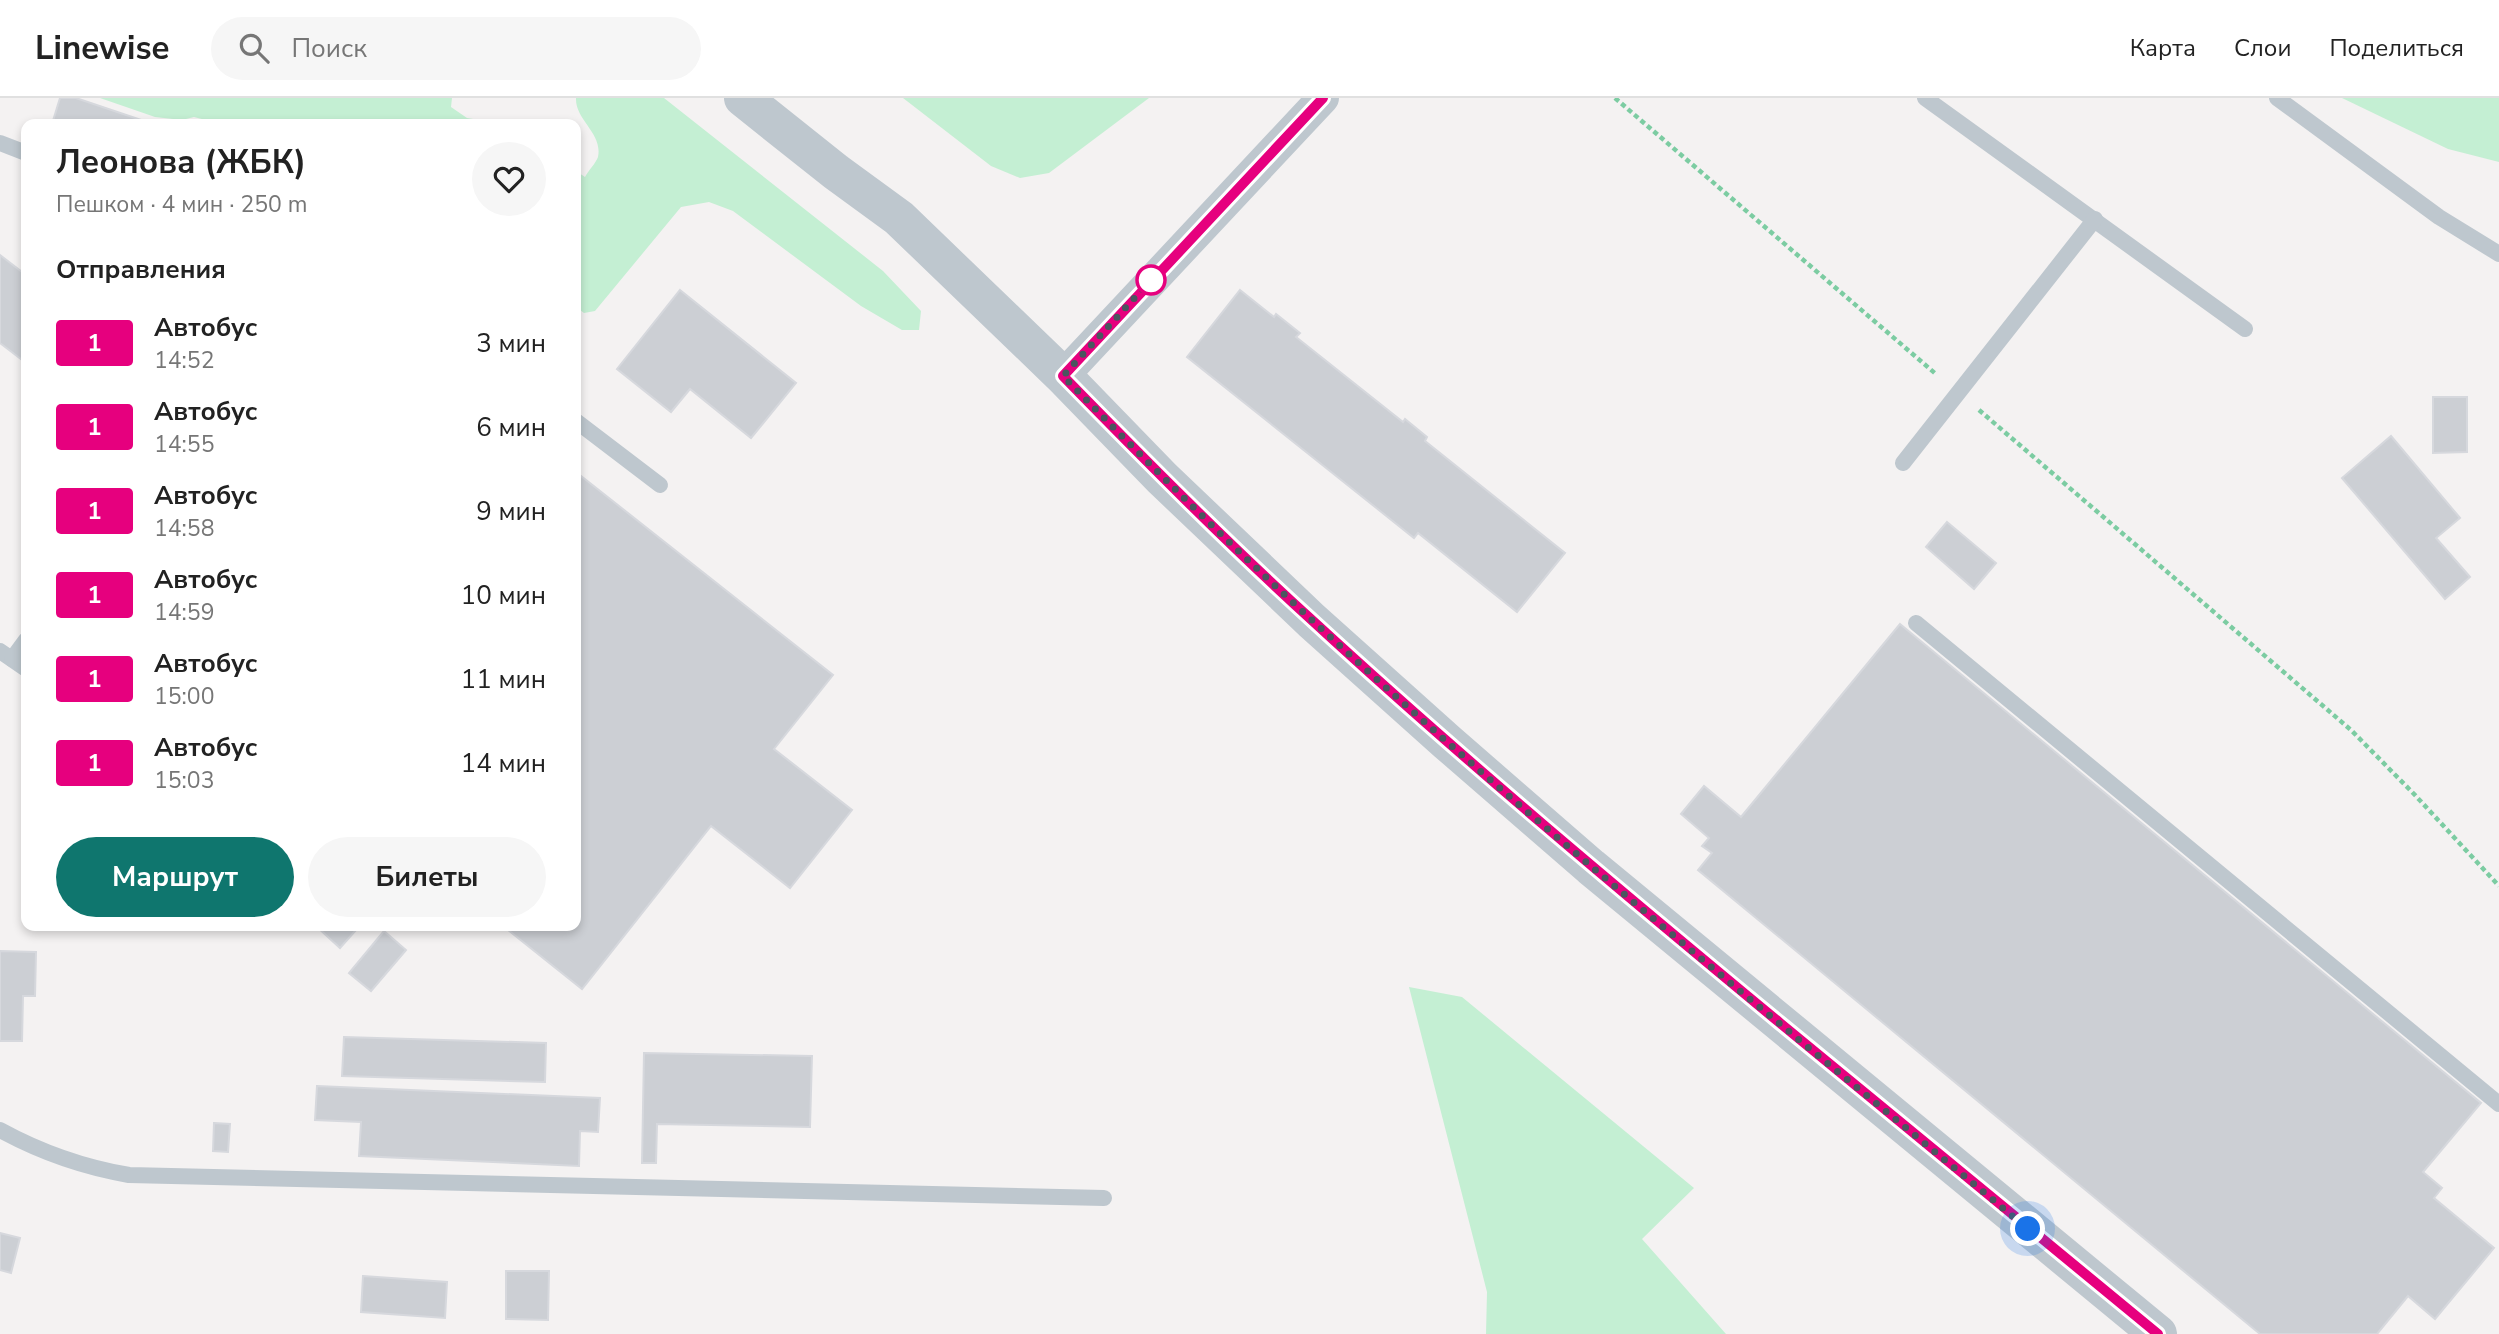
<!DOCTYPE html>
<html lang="ru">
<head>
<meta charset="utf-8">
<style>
	:root { --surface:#fff; --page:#f6f6f6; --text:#222; --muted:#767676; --line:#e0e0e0; --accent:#0f766e }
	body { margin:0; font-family:"Nunito Sans",sans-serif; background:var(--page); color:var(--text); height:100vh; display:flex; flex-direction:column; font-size:26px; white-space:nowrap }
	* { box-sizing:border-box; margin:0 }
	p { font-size:23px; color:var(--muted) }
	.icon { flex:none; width:38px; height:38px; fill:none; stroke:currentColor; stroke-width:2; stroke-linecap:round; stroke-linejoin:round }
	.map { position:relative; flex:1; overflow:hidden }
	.drawer { position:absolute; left:21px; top:21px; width:560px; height:812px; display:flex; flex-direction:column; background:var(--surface); border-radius:14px; box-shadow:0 4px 10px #0003 }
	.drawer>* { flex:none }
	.badge { padding:0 14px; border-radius:5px; font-size:24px; line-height:46px }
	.you { position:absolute; width:35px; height:35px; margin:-18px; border:5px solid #fff; border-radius:50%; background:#1a73e8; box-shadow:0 0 0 10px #1a73e833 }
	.map>.badge { position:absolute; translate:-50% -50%; box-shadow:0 0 0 4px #fff }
	h2 { padding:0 35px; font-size:26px; line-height:63px }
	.round { display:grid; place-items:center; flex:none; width:74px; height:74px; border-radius:37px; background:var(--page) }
	.overview { display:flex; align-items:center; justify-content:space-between; height:119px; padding:0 35px }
	h1 { font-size:33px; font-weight:700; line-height:52px }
	.cta { display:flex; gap:14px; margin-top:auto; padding:14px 35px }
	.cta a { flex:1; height:80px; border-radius:42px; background:var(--accent); color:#fff; font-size:28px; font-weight:700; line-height:80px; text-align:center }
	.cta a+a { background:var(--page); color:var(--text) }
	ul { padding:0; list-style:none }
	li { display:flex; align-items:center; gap:21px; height:84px; padding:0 35px }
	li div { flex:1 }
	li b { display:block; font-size:26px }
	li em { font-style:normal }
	li .badge { min-width:77px; font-weight:700; text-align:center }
	header { display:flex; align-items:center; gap:42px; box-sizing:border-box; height:98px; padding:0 35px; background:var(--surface); border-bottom:2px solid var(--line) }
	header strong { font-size:33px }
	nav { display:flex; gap:38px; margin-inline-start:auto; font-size:24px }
	.search { width:490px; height:63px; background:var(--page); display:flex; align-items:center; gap:18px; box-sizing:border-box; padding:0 24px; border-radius:38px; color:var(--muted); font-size:26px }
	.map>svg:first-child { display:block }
	.green { fill:#c4efd3 }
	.building { fill:#cccfd4; stroke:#d6d8dd; stroke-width:2 }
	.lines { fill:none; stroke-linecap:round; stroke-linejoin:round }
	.path { stroke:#7ccca2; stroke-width:4.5; stroke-dasharray:5 3.5; stroke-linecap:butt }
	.service { stroke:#bec7ce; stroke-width:16 }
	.minor { stroke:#bec7ce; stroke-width:32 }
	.tertiary { stroke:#bec7ce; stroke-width:38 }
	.line-casing { stroke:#fff; stroke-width:16 }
	.line { stroke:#e6007e; stroke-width:10 }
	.walk { stroke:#4a565f; stroke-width:7; stroke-dasharray:0 12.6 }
	.stop-dot { fill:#fff; stroke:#e6007e; stroke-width:3.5 }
</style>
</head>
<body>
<header>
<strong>Linewise</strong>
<div class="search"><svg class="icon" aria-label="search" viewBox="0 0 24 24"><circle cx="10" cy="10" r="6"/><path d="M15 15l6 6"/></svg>Поиск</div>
<nav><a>Карта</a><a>Слои</a><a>Поделиться</a></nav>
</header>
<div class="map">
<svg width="2499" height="1236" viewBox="0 0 2499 1236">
	<rect width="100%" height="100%" fill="#f4f2f2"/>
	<g class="green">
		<path d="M100,0h352l-1,9 16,11 37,6h-283l-27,-7 -12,3 -27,-3z"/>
		<path d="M576,0h88l219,173 38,40 -2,19h-17l-41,-24 -128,-95 -24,-9 -28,5 -86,104 -11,2 -8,-6v-136l9,6c3,-6 11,-14 13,-20 5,-24 -23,-37 -22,-59z"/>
		<path d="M903,0h246l-100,75 -29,5 -29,-12z"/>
		<path d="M2342,0h157v64l-51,-13z"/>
		<path d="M1409,889l53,10 232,191 -52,51 84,95h-240l1,-42z"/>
	</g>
	<g class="building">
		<path d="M60,0h16l77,26h-101z"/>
		<path d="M0,157l26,20v88l-26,-20z"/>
		<path d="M680,192l116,93 -45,55 -61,-49 -19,23 -54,-43z"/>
		<path d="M1240,192l34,27 2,-3 24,19 -4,4 107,85 2,-3 22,18 -2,4 140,112 -48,59 -99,-79 -4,5 -227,-181z"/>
		<path d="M2433,299h34v55l-34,1z"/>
		<path d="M2391,338l69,82 -24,20 34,39 -25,22 -103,-121z"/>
		<path d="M576,374l257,203 -59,74 78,61 -62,78 -79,-62 -129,163 -79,-63h73z"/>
		<path d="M1947,424l49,41 -22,26 -48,-42z"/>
		<path d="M1900,526l581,479 -58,69 19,16 -8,10 60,50 -59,71 -27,-23 -31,38h-117l-562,-464 14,-17 -10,-7 7,-8 -28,-24 23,-28 37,31z"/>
		<path d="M316,828h36l4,4 -16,18z"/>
		<path d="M384,833l22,19 -35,41 -22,-18z"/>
		<path d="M0,853l36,1 -1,44h-12l-1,45h-22z"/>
		<path d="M344,939l202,6 -1,39 -203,-6z"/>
		<path d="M644,955l168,3 -2,71 -153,-3 -1,39h-14z"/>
		<path d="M317,988l283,12 -2,34 -18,-1 -1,35 -220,-10 2,-34 -46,-2z"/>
		<path d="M214,1025l16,1 -2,28 -15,-1z"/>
		<path d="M0,1135l20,5 -9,35 -11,-3z"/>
		<path d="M506,1173h43l-1,49 -42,-1z"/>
		<path d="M363,1178l84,6 -2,36 -84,-6z"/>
	</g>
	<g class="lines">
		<g class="path">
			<path d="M1615,0l322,277"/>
			<path d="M1979,312l372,320 63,64 85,92"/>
		</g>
		<g class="service">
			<path d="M1925,0l320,231"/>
			<path d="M2277,0l162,119 60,37"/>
			<path d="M0,45l26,10"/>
			<path d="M576,323l84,64"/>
			<path d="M1903,365l192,-244"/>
			<path d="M1916,525l583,481"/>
			<path d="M0,553l26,18"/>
			<path d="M12,561l14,-19"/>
			<path d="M0,1032c42,23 82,37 129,45l975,23"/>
		</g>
		<path class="minor" d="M1063,278l260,-278"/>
		<path class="tertiary" d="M743,0l93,74 63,46 164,158 99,102 150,143 135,121 144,125 567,467"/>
	</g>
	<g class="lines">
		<defs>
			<path id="line" d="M1323,0l-260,278c82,84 164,167 251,246 151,139 308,270 466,401 125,104 251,208 378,311"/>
		</defs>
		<use href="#line" class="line-casing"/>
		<use href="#line" class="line"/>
		<path class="walk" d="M1151,182l-88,96c82,84 164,166 250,245 230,213 475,408 715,608"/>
	</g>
	<circle class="stop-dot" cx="1151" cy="182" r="14"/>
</svg>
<div class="you" style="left:2028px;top:1131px"></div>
<section class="drawer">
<div class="overview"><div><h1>Леонова (ЖБК)</h1><p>Пешком · 4 мин · 250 m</p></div><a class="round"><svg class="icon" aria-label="heart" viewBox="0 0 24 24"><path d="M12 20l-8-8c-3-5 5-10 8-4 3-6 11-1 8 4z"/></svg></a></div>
<h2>Отправления</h2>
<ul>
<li><span class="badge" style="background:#e6007e;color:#fff">1</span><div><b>Автобус</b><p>14:52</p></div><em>3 мин</em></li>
<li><span class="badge" style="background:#e6007e;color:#fff">1</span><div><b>Автобус</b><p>14:55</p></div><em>6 мин</em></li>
<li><span class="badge" style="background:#e6007e;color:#fff">1</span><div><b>Автобус</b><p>14:58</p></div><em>9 мин</em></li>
<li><span class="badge" style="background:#e6007e;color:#fff">1</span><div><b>Автобус</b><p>14:59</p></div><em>10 мин</em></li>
<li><span class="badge" style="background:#e6007e;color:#fff">1</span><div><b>Автобус</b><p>15:00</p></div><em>11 мин</em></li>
<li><span class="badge" style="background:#e6007e;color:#fff">1</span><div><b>Автобус</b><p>15:03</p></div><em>14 мин</em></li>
</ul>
<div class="cta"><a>Маршрут</a><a>Билеты</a></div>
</section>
</div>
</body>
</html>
